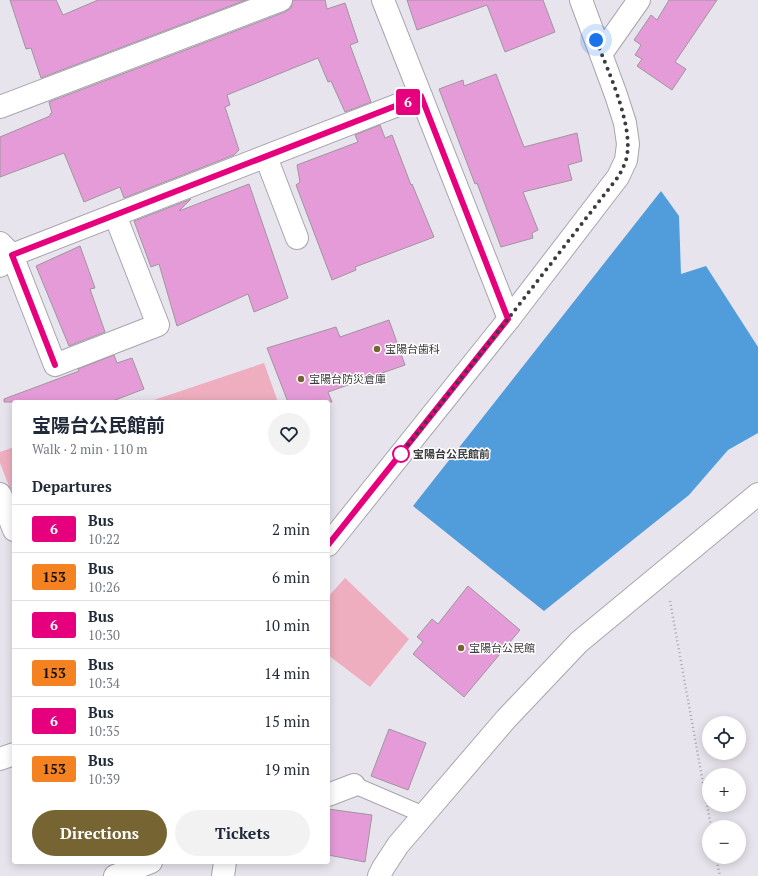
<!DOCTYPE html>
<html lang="en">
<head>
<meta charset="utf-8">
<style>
	:root { --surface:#fff; --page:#f2f2f3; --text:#1f2937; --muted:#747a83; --line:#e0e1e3; --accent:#766432 }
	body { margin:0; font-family:"PT Serif","Noto Sans JP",serif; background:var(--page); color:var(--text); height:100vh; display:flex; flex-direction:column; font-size:15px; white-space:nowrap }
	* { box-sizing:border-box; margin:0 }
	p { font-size:13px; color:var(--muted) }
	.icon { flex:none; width:22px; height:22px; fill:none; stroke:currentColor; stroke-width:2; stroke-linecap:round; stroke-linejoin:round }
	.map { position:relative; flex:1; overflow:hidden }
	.side { position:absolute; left:12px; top:400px; width:318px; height:464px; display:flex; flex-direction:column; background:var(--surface); border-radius:4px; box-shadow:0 2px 10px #0003 }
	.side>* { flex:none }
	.badge { padding:0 8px; border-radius:3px; font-size:14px; line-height:26px }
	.buttons { position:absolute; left:702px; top:716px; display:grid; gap:8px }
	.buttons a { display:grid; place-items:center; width:44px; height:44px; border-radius:50%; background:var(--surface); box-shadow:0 2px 10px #0003; font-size:20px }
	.you { position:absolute; width:20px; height:20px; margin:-10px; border:3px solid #fff; border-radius:50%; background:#1a73e8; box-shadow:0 0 0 6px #1a73e833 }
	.map>.badge { position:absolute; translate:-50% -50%; box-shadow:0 0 0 2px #fff }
	h2 { padding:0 20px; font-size:15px; line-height:36px }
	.round { display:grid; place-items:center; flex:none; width:42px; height:42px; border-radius:21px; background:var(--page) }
	.headline { display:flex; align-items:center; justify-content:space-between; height:68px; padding:0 20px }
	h1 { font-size:19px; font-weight:700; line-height:30px }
	.action { display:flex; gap:8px; margin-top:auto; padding:8px 20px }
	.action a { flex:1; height:46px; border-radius:24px; background:var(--accent); color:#fff; font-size:16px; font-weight:700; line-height:46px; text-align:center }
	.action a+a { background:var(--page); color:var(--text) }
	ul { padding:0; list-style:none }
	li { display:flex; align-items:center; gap:12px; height:48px; padding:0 20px; border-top:1px solid var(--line) }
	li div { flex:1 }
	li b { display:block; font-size:15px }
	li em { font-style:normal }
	li .badge { min-width:44px; font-weight:700; text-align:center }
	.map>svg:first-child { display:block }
	.green { fill:#eeaebf }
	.water { fill:#519cda }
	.building { fill:#e59bd8; stroke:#9e969c }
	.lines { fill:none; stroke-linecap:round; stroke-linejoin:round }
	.lane-casing { stroke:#a8a5ad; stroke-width:18 }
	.street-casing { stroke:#a8a5ad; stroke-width:24 }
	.secondary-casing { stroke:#a8a5ad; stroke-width:24 }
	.path { stroke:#a8a5ac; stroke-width:2.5; stroke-dasharray:1 3; stroke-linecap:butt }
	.lane { stroke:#fff; stroke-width:16 }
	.street { stroke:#fff; stroke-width:22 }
	.secondary { stroke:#fff; stroke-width:22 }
	.line-casing { stroke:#fff; stroke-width:9 }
	.line { stroke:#e6007e; stroke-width:6 }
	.walk { stroke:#3c3b3e; stroke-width:4; stroke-dasharray:0 7.2 }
	.poi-dot { fill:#766432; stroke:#fff; stroke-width:1.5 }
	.stop-dot { fill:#fff; stroke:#e6007e; stroke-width:2 }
	.labels { text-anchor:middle; stroke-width:3; stroke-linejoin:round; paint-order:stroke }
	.poi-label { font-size:11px; fill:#3c3b3e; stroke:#fff; text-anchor:start }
	.stop-label { font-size:11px; font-weight:bold; fill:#3c3b3e; stroke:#fff; text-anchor:start }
</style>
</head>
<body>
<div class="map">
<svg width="758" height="876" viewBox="0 0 758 876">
	<rect width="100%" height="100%" fill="#e8e4ed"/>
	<g class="green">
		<path d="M264,363l14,39h-130z"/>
		<path d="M14,447v52l-14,-36v-11z"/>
		<path d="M345,578l64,61 -39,48 -42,-32v-58z"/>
	</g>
	<path class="water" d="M661,191l18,25 2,58 25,-8 52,81v86l-30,17 -39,45 -145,116 -131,-105z"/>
	<g class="building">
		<path d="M10,0h46l7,15 35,-15h148l-205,78 -10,-30 -5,1z"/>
		<path d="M293,0h32l2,9 18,-6 13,39 -8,3 21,57 -26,10 -14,-31 -3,1 -10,-24 -91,37 3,10 -5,2 14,43 -5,5 -110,43 -4,-11 -36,15 -20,-49 -64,24v-40l50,-21v-2l2,-1 -3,-11 236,-90 6,-4z"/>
		<path d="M407,0h136l12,32 -50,20 -18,-47 -70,25z"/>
		<path d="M669,0h48l-42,62 11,7 -14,21 -35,-24 5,-7 -7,-4 6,-10 -7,-5 17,-25 6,5z"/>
		<path d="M496,74l28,73 53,-14 5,28 -14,4 4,15 -49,12 15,38 -6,3 1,5 -32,9 -24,-64 -2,1 -36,-95 24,-9 1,6z"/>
		<path d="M380,125l5,13 7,-3 19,50 1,-1 22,53 -79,30 1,3 -24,10 -36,-95 4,-3 -3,-17 61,-23 -3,-7z"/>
		<path d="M249,184l39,114 -34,14 -6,-18 -71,32 -18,-62 -8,3 -17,-46 57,-22 -12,12z"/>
		<path d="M80,246l15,42 -5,1 15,43 -36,14 -33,-80z"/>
		<path d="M389,320l16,45 -77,27 4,10h-44l-21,-54 69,-21 4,10z"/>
		<path d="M114,355l3,8 15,-5 12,31 -34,13h-106v-3l75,-28 -1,-2z"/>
		<path d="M468,586l52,44 -56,67 -51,-43 10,-12 -6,-5 15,-18 6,5z"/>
		<path d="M389,729l37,14 -18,47 -37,-14z"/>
		<path d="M328,809l44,6 -7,47 -37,-7z"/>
	</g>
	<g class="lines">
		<defs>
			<path id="lane" d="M354,785l70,30"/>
			<g id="street">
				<path d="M383,0l126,319"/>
				<path d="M601,54l38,-54"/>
				<path d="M0,107l281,-107"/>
				<path d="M266,157l31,81"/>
				<path d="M0,243l12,12 43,110 103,-40 -43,-110"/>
				<path d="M0,266l12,-11 409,-159"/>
				<path d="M0,494l14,36"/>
				<path d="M328,795l26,-10"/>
				<path d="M115,876l36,-14"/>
				<path d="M223,876l2,-14"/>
				<path d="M379,876l4,-8 15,-23 108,-126 73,-77 179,-148"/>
			</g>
			<g id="secondary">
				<path d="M328,545l181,-226 109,-142 8,-17 2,-16 -3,-21 -9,-28 -35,-95"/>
				<path d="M0,759l14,-5"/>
			</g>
		</defs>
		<use href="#lane" class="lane-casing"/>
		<use href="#street" class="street-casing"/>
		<use href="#secondary" class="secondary-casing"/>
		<g class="path">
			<path d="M670,601l41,226"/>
			<path d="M716,857l4,19"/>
		</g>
		<use href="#lane" class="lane"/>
		<use href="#street" class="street"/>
		<use href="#secondary" class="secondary"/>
	</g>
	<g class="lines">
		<defs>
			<path id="line" d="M55,365l-43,-110 409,-159 87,223 -180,226"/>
		</defs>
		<use href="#line" class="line-casing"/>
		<use href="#line" class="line"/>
		<path class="walk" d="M401,454l-1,1 108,-136 110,-142c3,-5 6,-11 8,-17 9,-32 -18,-89 -30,-120"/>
	</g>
	<g class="poi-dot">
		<circle cx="377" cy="349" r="4"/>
		<circle cx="301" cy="379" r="4"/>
		<circle cx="461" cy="648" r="4"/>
	</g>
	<circle class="stop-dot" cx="401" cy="454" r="8"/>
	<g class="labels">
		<g class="poi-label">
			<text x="385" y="353">宝陽台歯科</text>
			<text x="309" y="383">宝陽台防災倉庫</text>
			<text x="469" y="652">宝陽台公民館</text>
		</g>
		<g class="stop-label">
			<text x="413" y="458">宝陽台公民館前</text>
		</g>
	</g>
</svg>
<div class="buttons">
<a><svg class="icon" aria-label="locate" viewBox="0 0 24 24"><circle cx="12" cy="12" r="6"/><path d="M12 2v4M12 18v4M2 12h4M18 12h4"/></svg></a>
<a>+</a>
<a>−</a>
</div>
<div class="you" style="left:596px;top:40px"></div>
<b class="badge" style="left:408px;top:102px;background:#e6007e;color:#fff">6</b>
<section class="side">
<div class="headline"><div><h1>宝陽台公民館前</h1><p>Walk · 2 min · 110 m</p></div><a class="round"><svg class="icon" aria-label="heart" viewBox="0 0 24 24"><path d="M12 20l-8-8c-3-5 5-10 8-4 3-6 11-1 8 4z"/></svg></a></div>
<h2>Departures</h2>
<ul>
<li><span class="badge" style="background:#e6007e;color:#fff">6</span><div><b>Bus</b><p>10:22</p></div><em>2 min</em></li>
<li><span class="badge" style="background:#f58220;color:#111">153</span><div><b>Bus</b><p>10:26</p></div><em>6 min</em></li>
<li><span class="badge" style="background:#e6007e;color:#fff">6</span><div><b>Bus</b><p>10:30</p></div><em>10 min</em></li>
<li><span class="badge" style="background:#f58220;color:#111">153</span><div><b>Bus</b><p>10:34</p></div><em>14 min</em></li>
<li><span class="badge" style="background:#e6007e;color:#fff">6</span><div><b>Bus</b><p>10:35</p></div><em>15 min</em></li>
<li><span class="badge" style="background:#f58220;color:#111">153</span><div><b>Bus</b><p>10:39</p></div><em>19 min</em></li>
</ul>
<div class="action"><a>Directions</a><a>Tickets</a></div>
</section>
</div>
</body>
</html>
